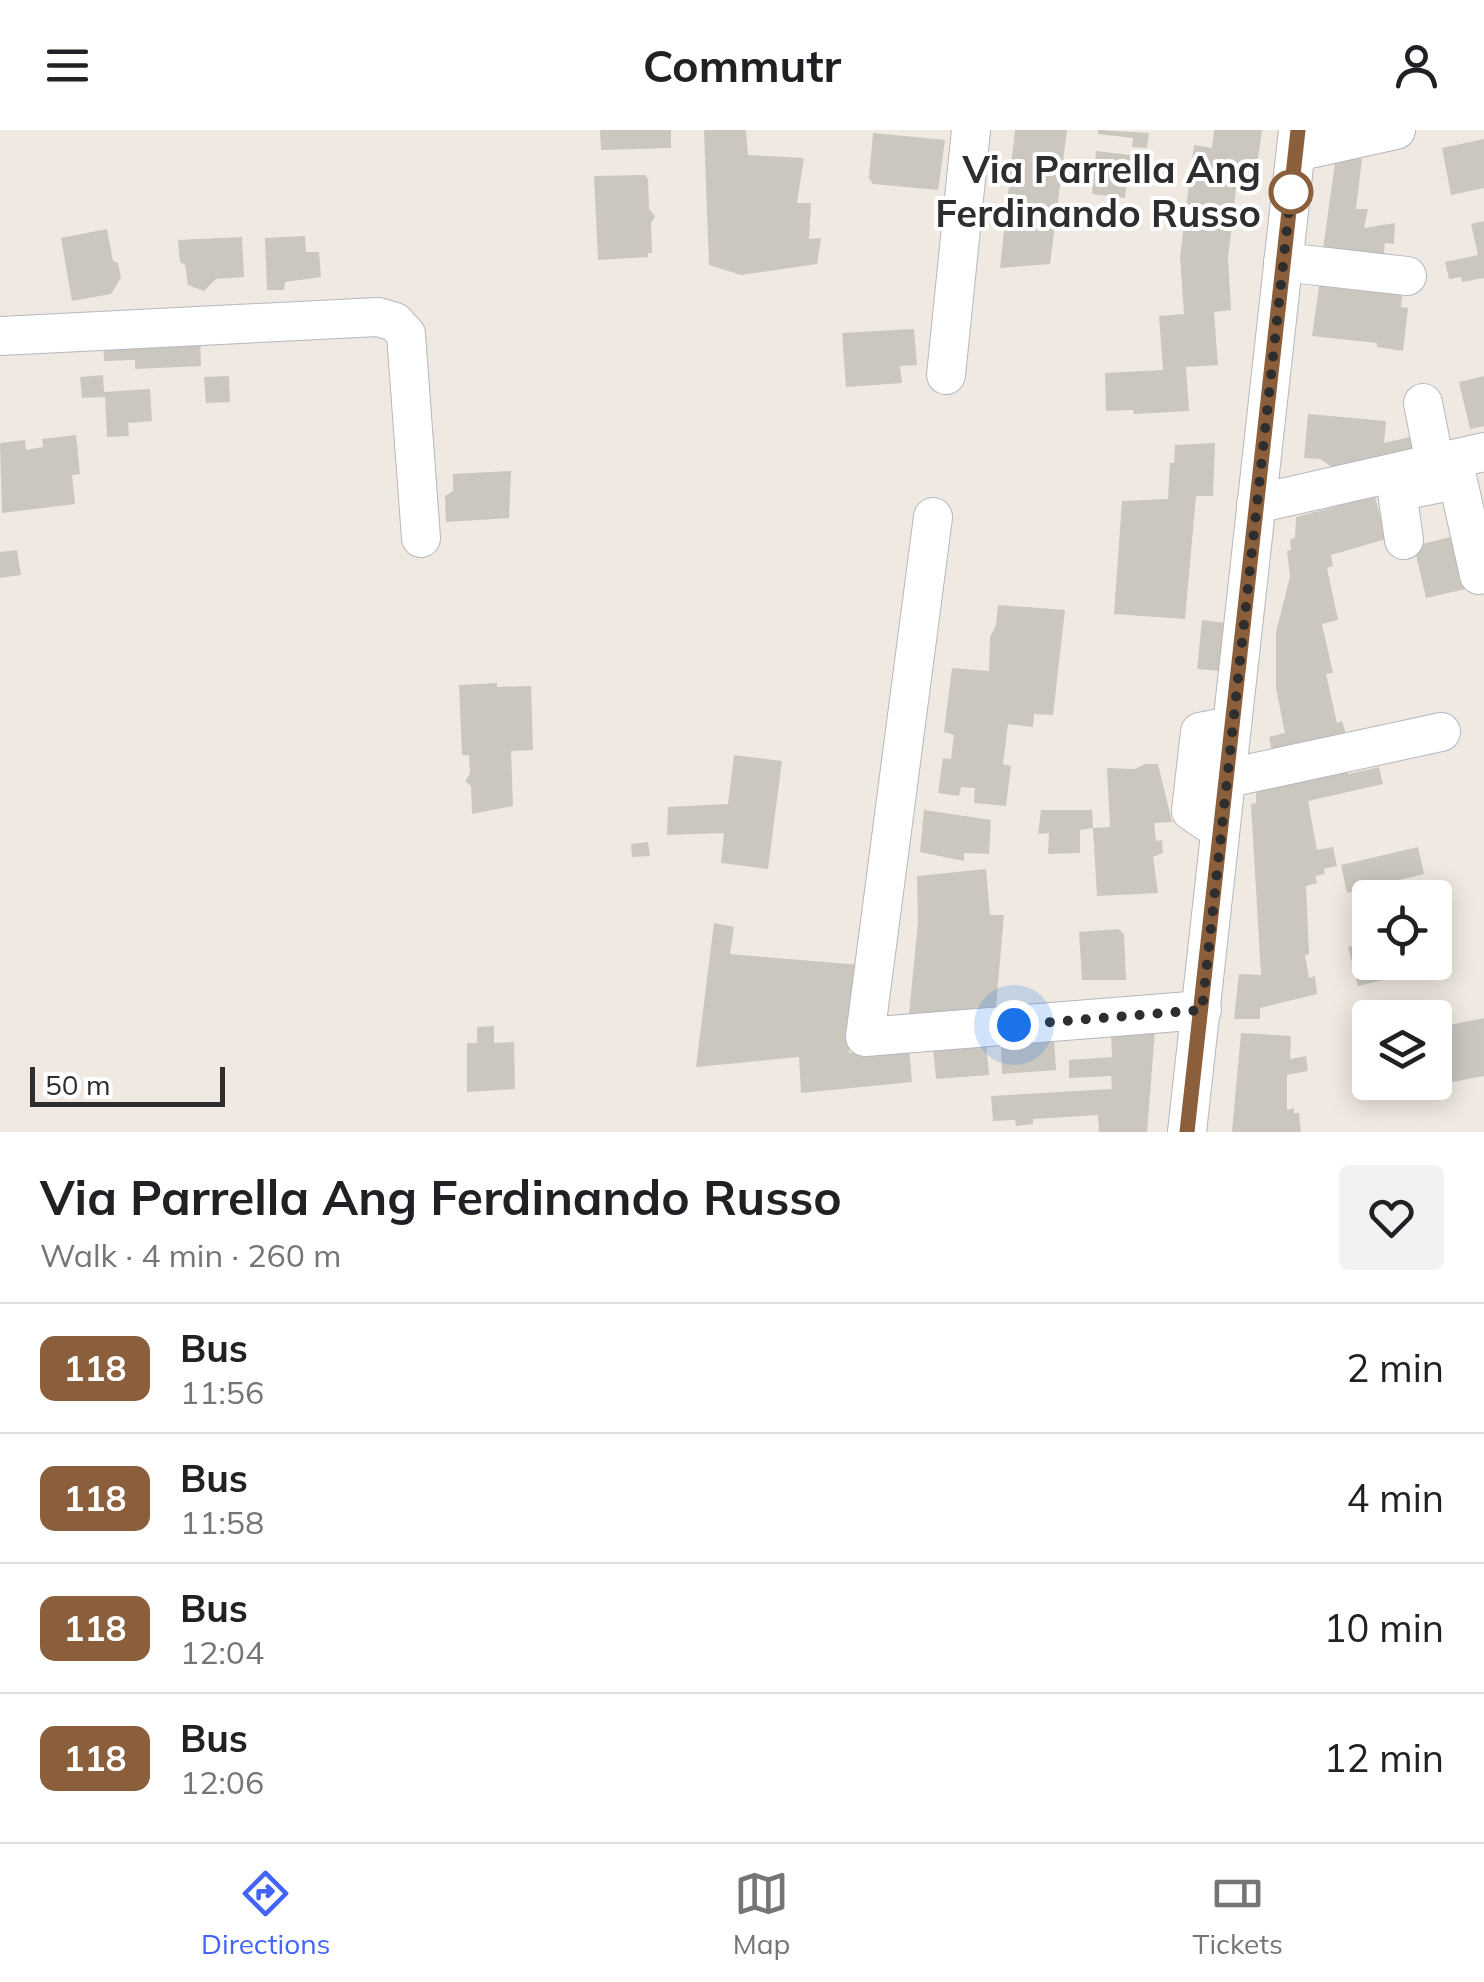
<!DOCTYPE html>
<html lang="en">
<head>
<meta charset="utf-8">
<style>
	:root { --surface:#fff; --page:#f2f2f2; --text:#202124; --muted:#757577; --line:#e0e0e0; --accent:#4264fb }
	body { margin:0; font-family:Mulish,sans-serif; background:var(--page); color:var(--text); height:100vh; display:flex; flex-direction:column; font-size:38px; white-space:nowrap }
	* { box-sizing:border-box; margin:0 }
	p { font-size:32px; color:var(--muted) }
	.icon { flex:none; width:55px; height:55px; fill:none; stroke:currentColor; stroke-width:2; stroke-linecap:round; stroke-linejoin:round }
	.map { position:relative; height:1002px; overflow:hidden }
	.drawer { display:flex; flex-direction:column; background:var(--surface); flex:1 }
	.drawer>* { flex:none }
	.badge { padding:0 20px; border-radius:15px; font-size:35px; line-height:65px }
	.buttons { position:absolute; left:1352px; top:750px; display:grid; gap:20px }
	.buttons a { display:grid; place-items:center; width:100px; height:100px; border-radius:10px; background:var(--surface); box-shadow:0 5px 25px #0003; font-size:50px }
	.scale { position:absolute; left:30px; bottom:25px; width:195px; box-sizing:border-box; padding-left:10px; border:5px solid #2e2e2e; border-top:0; font-size:28px; line-height:35px; white-space:nowrap; color:#2e2e2e; -webkit-text-stroke:8px #fff; paint-order:stroke }
	.you { position:absolute; width:50px; height:50px; margin:-25px; border:8px solid #fff; border-radius:50%; background:#1a73e8; box-shadow:0 0 0 15px #1a73e833 }
	.map>.badge { position:absolute; translate:-50% -50%; box-shadow:0 0 0 5px #fff }
	.round { display:grid; place-items:center; flex:none; width:105px; height:105px; border-radius:10px; background:var(--page) }
	.headline { display:flex; align-items:center; justify-content:space-between; height:170px; padding:0 40px }
	h1 { font-size:48px; font-weight:700; line-height:75px }
	ul { padding:0; list-style:none }
	li { display:flex; align-items:center; gap:30px; height:130px; padding:0 40px; border-top:2px solid var(--line) }
	li div { flex:1 }
	li b { display:block; font-size:38px }
	li em { font-style:normal }
	li .badge { min-width:110px; font-weight:700; text-align:center }
	header { display:flex; justify-content:space-between; align-items:center; height:130px; padding:0 40px; background:var(--surface); font-size:45px; font-weight:700 }
	.menu { display:flex; justify-content:space-around; align-items:center; height:140px; border-top:2px solid var(--line); background:var(--surface); font-size:28px; color:var(--muted) }
	.menu a { display:grid; justify-items:center; gap:5px }
	.menu .current { color:var(--accent) }
	.map>svg:first-child { display:block }
	.building { fill:#cbc7bf }
	.lines { fill:none; stroke-linecap:round; stroke-linejoin:round }
	.minor-casing { stroke:#b4b7c1; stroke-width:40 }
	.minor { stroke:#fff; stroke-width:38 }
	.line-casing { stroke:#fff; stroke-width:22 }
	.line { stroke:#8b5e3c; stroke-width:15 }
	.walk { stroke:#2e2e2e; stroke-width:10; stroke-dasharray:0 18 }
	.stop-dot { fill:#fff; stroke:#8b5e3c; stroke-width:5 }
	.labels { text-anchor:middle; stroke-width:8; stroke-linejoin:round; paint-order:stroke }
	.stop-label { font-size:38px; font-weight:bold; fill:#2e2e2e; stroke:#fff; text-anchor:end }
</style>
</head>
<body>
<header><svg class="icon" aria-label="menu" viewBox="0 0 24 24"><path d="M4 6h16M4 12h16M4 18h16"/></svg>Commutr<svg class="icon" aria-label="person" viewBox="0 0 24 24"><circle cx="12" cy="8" r="4"/><path d="M4 21q1-7 8-7t8 7"/></svg></header>
<div class="map">
<svg width="1484" height="1002" viewBox="0 0 1484 1002">
	<rect width="100%" height="100%" fill="#efe9e1"/>
	<g class="building">
		<path d="M600,0h71v18l-70,2z"/>
		<path d="M704,0h42l2,25 56,3 -7,45h14l-2,36 12,-1 -4,26 -76,11 -32,-10z"/>
		<path d="M1015,0h52l-17,134 -50,4z"/>
		<path d="M1098,0l51,3 -2,15 -15,-1 1,-9 -35,-4z"/>
		<path d="M1214,0h48l-5,35 -18,-2 -11,95 3,52 -17,2 4,53 -32,2 3,44 -55,3 -1,-4 -27,1 -1,-38 58,-3 -4,-54 25,-2 -4,-57 14,-112 18,3z"/>
		<path d="M873,3l72,7 -7,50 -65,-6 -4,-6z"/>
		<path d="M1484,9v49l-33,7 -9,-47z"/>
		<path d="M1096,21l34,4 -5,43 -33,-4z"/>
		<path d="M1336,26l26,3 -6,50h12l-4,19 31,-5 -1,21 -9,-1 -3,26 -61,-6z"/>
		<path d="M645,45l3,4 1,30 6,7 -4,7 1,30h-4v4l-50,3 -4,-84z"/>
		<path d="M1484,91v57l-22,4 -1,-5 -12,2 -4,-17 33,-7 -7,-31z"/>
		<path d="M107,99l6,32 5,2 3,15 -10,16 -39,7 -11,-63z"/>
		<path d="M305,106l1,16h13l2,25 -36,5 -1,8h-17l-2,-52z"/>
		<path d="M242,107l2,40 -28,2 -12,12 -16,-6 -3,-20 -5,-3 -2,-22z"/>
		<path d="M1321,143l82,10 -2,24 7,1 -5,43 -26,-4v-4l-65,-7z"/>
		<path d="M914,199l3,36 -17,1 2,17 -56,4 -4,-54z"/>
		<path d="M200,205l1,31 -66,3v-9l-31,1 -1,-22z"/>
		<path d="M103,245l1,17 46,-3 2,32 -24,2 1,13 -22,1 -2,-40 -23,1 -2,-21z"/>
		<path d="M229,246l1,26 -24,1 -2,-26z"/>
		<path d="M1484,246v50l-14,3 -11,-47z"/>
		<path d="M1308,284l78,7 -2,22 35,-8 2,21 -37,12 -52,-1 -12,-8 -16,-1z"/>
		<path d="M76,305l4,39 -8,1 3,29 -73,9 -2,-70 25,-3 1,10 17,-3 -1,-8z"/>
		<path d="M1215,313l-2,53h-17l-11,123 -71,-5 8,-113 46,-2 2,-36h4l1,-18z"/>
		<path d="M511,341l-2,47 -63,4 -1,-26 8,-5v-17z"/>
		<path d="M1375,366l11,43 -55,16 2,11 -6,2 11,52 -16,4 11,49 -7,1 11,49 5,-2 6,20v33l31,-7 4,17 -75,17 9,49 16,-3 4,19 -13,3 1,5 -10,2 2,7 -11,3 3,68 -4,1 4,23 6,-2 2,18 -57,14v11h-26l5,-45 22,1 -10,-171 5,-1v-21l21,-4 -8,-41 16,-4 -9,-45v-56l14,-55 -3,-26 4,-1 -1,-10 5,-2 1,-21z"/>
		<path d="M1454,406l16,52 -44,10 -12,-52z"/>
		<path d="M17,420l4,25 -21,3v-26z"/>
		<path d="M998,475l67,5 -12,105 -19,-1 -1,13 -25,-3 -5,40 8,2 -5,40 -32,-3 1,-15 -14,-1 -2,9 -21,-3 5,-35 8,1 3,-24 -10,-3 8,-64 37,3 1,-34 6,-12z"/>
		<path d="M1202,490l24,3 -5,48 -24,-2z"/>
		<path d="M497,553v4l34,-1 2,64 -22,1 2,55 -41,8 -1,-28 -6,-5 5,-7 -1,-19h-7l-3,-70z"/>
		<path d="M734,625l48,6 -14,108 -47,-6 3,-30 -57,2 1,-28 60,-3z"/>
		<path d="M1145,634h13l14,58 -18,1 2,18 6,-1 1,13 -10,4 5,36 -61,3 -4,-68 17,-1 -3,-59 28,1z"/>
		<path d="M924,680l67,10 -2,34 -25,-1v8l-44,-9z"/>
		<path d="M1041,680h51l1,18 -13,2v23l-32,1 1,-21 -11,1z"/>
		<path d="M648,712l2,14 -18,1 -1,-13z"/>
		<path d="M1418,717l6,27 -77,19 -6,-28z"/>
		<path d="M986,739l4,46h14l-9,103 -87,5 10,-100 -1,-47z"/>
		<path d="M714,793l20,4 -4,27 130,11 -5,35 -5,-3 -1,56 60,-5 3,34 -111,11 -2,-36 -103,10z"/>
		<path d="M1119,799l5,5 2,46h-44l-3,-48z"/>
		<path d="M1436,802l9,33 -87,21 -10,-39 22,-5v20h65z"/>
		<path d="M1484,888v58l-101,19 -2,-13h54v-54z"/>
		<path d="M494,896v17l20,-1 1,47 -48,3v-49h10v-16z"/>
		<path d="M1155,901l-8,101h-48l-1,-17 -65,4v5l-17,2 -1,-6 -22,1 -2,-25 121,-7 -1,-13 -42,2v-18l43,-3 -1,-23z"/>
		<path d="M1241,903l50,3 -1,23 16,-3 2,15 -21,4v35l7,-2v5h5l2,19h-69z"/>
		<path d="M1054,908l2,32 -54,4 -1,-32z"/>
		<path d="M986,913l3,32 -53,4 -3,-32z"/>
	</g>
	<g class="lines">
		<defs>
			<g id="minor">
				<path d="M1296,22l100,-22"/>
				<path d="M1283,132l124,14"/>
				<path d="M0,206l378,-19 17,5 11,12 15,204"/>
				<path d="M946,245l25,-245"/>
				<path d="M1446,352l12,-1 21,94"/>
				<path d="M1256,374l228,-52"/>
				<path d="M933,387l-68,520 337,-27"/>
				<path d="M1404,410l-7,-48 49,-10 -4,-14 -7,-4 -12,-61"/>
				<path d="M1224,649l217,-47"/>
				<path d="M1219,700l-28,-19 9,-79 31,-6"/>
				<path d="M1187,1002l111,-1002"/>
			</g>
		</defs>
		<use href="#minor" class="minor-casing"/>
		<use href="#minor" class="minor"/>
	</g>
	<g class="lines">
		<defs>
			<path id="line" d="M1187,1002l111,-1002"/>
		</defs>
		<use href="#line" class="line-casing"/>
		<use href="#line" class="line"/>
		<path class="walk" d="M1014,895l188,-15 89,-818"/>
	</g>
	<circle class="stop-dot" cx="1291" cy="62" r="20"/>
	<g class="labels">
		<g class="stop-label">
			<text x="1261" y="53">Via Parrella Ang<tspan x="1261" dy="44">Ferdinando Russo</tspan></text>
		</g>
	</g>
</svg>
<div class="buttons">
<a><svg class="icon" aria-label="locate" viewBox="0 0 24 24"><circle cx="12" cy="12" r="6"/><path d="M12 2v4M12 18v4M2 12h4M18 12h4"/></svg></a>
<a><svg class="icon" aria-label="layers" viewBox="0 0 24 24"><path d="M12 4l9 5-9 5-9-5zM3 14l9 5 9-5"/></svg></a>
</div>
<div class="scale">50 m</div>
<div class="you" style="left:1014px;top:895px"></div>
</div>
<section class="drawer">
<div class="headline"><div><h1>Via Parrella Ang Ferdinando Russo</h1><p>Walk · 4 min · 260 m</p></div><a class="round"><svg class="icon" aria-label="heart" viewBox="0 0 24 24"><path d="M12 20l-8-8c-3-5 5-10 8-4 3-6 11-1 8 4z"/></svg></a></div>
<ul>
<li><span class="badge" style="background:#8b5e3c;color:#fff">118</span><div><b>Bus</b><p>11:56</p></div><em>2 min</em></li>
<li><span class="badge" style="background:#8b5e3c;color:#fff">118</span><div><b>Bus</b><p>11:58</p></div><em>4 min</em></li>
<li><span class="badge" style="background:#8b5e3c;color:#fff">118</span><div><b>Bus</b><p>12:04</p></div><em>10 min</em></li>
<li><span class="badge" style="background:#8b5e3c;color:#fff">118</span><div><b>Bus</b><p>12:06</p></div><em>12 min</em></li>
</ul>
</section>
<nav class="menu">
<a class="current"><svg class="icon" aria-label="directions" viewBox="0 0 24 24"><path d="M12 3l9 9-9 9-9-9zM9 14v-3h6M13 9l2 2-2 2"/></svg>Directions</a>
<a><svg class="icon" aria-label="map" viewBox="0 0 24 24"><path d="M3 6l6-2 6 2 6-2v14l-6 2-6-2-6 2zM9 4v14M15 6v14"/></svg>Map</a>
<a><svg class="icon" aria-label="tickets" viewBox="0 0 24 24"><path d="M3 7h18v10H3zM15 7v10"/></svg>Tickets</a>
</nav>
</body>
</html>
